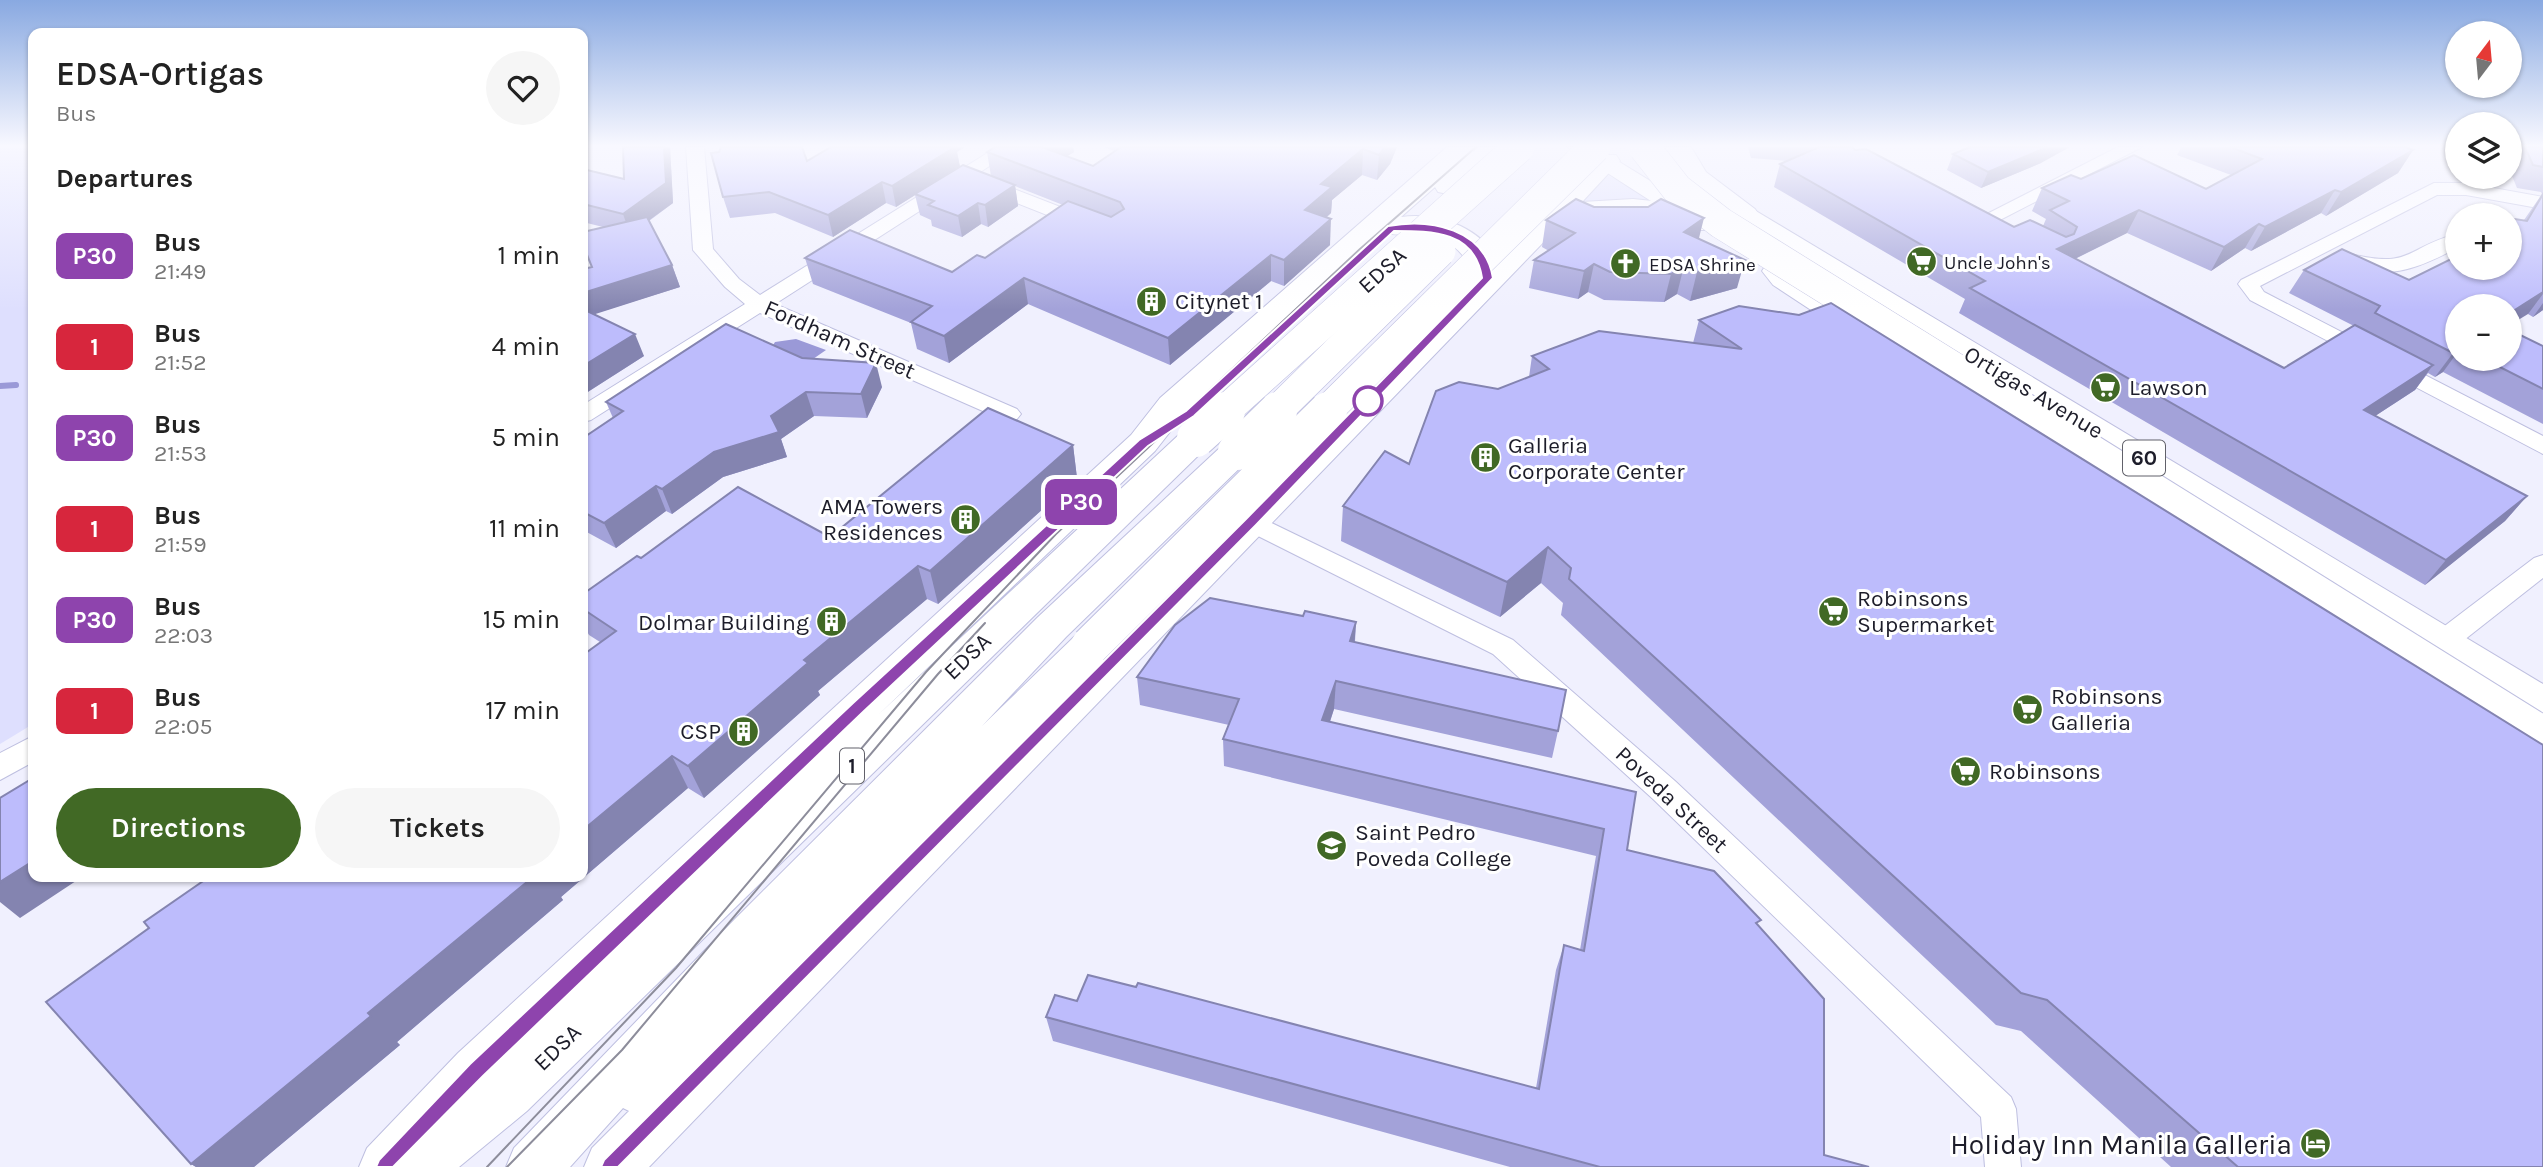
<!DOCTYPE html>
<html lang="en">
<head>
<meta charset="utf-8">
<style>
	:root { --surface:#fff; --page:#f6f6f6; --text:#222; --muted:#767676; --accent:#416925 }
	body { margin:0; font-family:Karla,sans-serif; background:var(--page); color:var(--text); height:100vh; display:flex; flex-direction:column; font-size:26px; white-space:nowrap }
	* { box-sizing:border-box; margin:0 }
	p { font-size:23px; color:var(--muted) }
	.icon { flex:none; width:38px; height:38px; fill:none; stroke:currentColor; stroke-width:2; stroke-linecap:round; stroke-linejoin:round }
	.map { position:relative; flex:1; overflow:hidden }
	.side { position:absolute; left:28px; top:28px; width:560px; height:854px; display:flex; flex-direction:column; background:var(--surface); border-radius:14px; box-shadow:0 2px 5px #0004 }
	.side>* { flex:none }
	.badge { padding:0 14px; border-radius:10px; font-size:24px; line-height:46px }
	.needle { width:46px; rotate:16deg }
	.tools { position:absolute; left:2445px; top:21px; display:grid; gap:14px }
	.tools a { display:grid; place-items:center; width:77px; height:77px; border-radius:50%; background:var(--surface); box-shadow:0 2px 5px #0004; font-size:35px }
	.map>.badge { position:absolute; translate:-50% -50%; box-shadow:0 0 0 4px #fff }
	h2 { padding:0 28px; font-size:26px; line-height:63px }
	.round { display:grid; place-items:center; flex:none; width:74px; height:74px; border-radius:37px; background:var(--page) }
	.headline { display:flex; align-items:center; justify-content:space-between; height:119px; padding:0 28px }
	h1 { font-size:33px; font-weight:600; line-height:52px }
	.primary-button { display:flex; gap:14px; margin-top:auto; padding:14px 28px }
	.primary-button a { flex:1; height:80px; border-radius:42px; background:var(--accent); color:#fff; font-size:28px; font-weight:600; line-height:80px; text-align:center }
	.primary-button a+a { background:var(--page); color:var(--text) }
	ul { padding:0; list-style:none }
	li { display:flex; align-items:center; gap:21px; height:91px; padding:0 28px }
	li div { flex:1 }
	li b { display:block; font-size:26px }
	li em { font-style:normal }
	li .badge { min-width:77px; font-weight:700; text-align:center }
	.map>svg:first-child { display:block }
	.green { fill:#dedffe }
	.water { fill:#9a99d7 }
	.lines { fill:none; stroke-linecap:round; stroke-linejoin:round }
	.stream { stroke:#9a99d7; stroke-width:6 }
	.minor-casing { stroke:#bebfe0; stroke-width:2 }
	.major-casing { stroke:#bebfe0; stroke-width:2 }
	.highway-casing { stroke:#bebfe0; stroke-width:2 }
	.minor { fill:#fff; fill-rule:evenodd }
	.major { fill:#fff; fill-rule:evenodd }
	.highway { fill:#fff; fill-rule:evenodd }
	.tram { stroke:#8d8d9b; stroke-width:2 }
	.highway-bridge-far1-casing { stroke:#bebfe0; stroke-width:32; stroke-linecap:butt }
	.highway-bridge-casing { stroke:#bebfe0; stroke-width:40; stroke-linecap:butt }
	.highway-bridge-far1 { stroke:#fff; stroke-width:31 }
	.highway-bridge { stroke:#fff; stroke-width:38 }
	.wall { fill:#a3a2d9 }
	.shaded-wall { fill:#8484b0 }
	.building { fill:#bdbcfc; stroke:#8484b0; stroke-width:2 }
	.line { fill:#8e44ad; stroke:#fff; stroke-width:2 }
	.stop-dot { fill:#fff; stroke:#8e44ad; stroke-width:3.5 }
	.labels { text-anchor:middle; stroke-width:6; stroke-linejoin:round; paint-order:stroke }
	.far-poi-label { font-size:19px; fill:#1d1d2a; stroke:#fff; text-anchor:start }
	.shield { fill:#fff; stroke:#61616a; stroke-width:2 }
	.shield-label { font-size:21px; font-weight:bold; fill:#1d1d2a }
	.street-label { font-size:23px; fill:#1d1d2a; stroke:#fff }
	.poi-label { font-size:23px; fill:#1d1d2a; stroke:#fff; text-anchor:start }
	.near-poi-label { font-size:28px; fill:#1d1d2a; stroke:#fff; text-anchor:end }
</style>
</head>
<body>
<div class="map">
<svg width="2543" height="1167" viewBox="0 0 2543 1167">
	<rect width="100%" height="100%" fill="#f0f0fe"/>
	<g class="green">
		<path d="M0,147h33v577l-33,20z"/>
		<path d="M1606,174l46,26 1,1h-72z"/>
	</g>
	<path class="water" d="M796,339l30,11 -23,16 -36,-11 8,-13z"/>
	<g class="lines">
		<path class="stream" d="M0,386l16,-1"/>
		<defs>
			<g id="minor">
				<path d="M686,147h18l9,102 26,30 21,16 237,-148h22l-244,157 242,105 4,5 -4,5h-16l-241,-106 -169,107 -8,2v-17l162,-101 -20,-17 -32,-37z"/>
				<path d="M2118,147h24l-144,74 -7,2 -10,-6z"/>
				<path d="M983,177l111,43 3,4 -10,6 -7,-2 -104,-41 -2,-4z"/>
				<path d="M2434,183h32l77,14v12l-77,-14h-29l-177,91 4,6 279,144v18l-293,-154 -12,-16 3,-4z"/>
				<path d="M2457,234v14c-31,16 -61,31 -97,21 -7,-2 -14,-3 -19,-9l10,-6c62,15 55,-7 106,-20z"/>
				<path d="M1251,513l262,127 162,141 336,316 5,12 5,58h-36l-4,-50 -328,-318 -160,-145 -251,-126 -4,-6 4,-6z"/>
				<path d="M2543,555v23l-89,70 -10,3 -10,-3 -4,-7 4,-7 100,-76z"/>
				<path d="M33,736v26l-33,18v-27z"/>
			</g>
			<g id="major">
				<path d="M1567,147h28l119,73 4,5 -4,5h-18z"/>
				<path d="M1717,191l9,2 817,491v32l-13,-4 -822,-509 -3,-5 3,-5z"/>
				<path d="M1775,263l9,2 7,8 81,52 4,6 -4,6h-20l-79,-52 -11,-14 4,-6z"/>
			</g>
			<g id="highway">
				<path d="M1447,147h29l-3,5 6,-5h30l-51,45 -10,2 -10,-2 -3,-5 -34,30c34,-5 75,8 94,39l101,-101h20l4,6 -38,41 51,-3 59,6 4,6 -4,6 -10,3 -65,-4 -55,7 -913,944h-65l8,-19 37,-37 -6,-3 -53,59h-64l8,-19 221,-229 303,-302 187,-174 12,-3 12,3 5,8 -5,8 -183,178 -84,89 94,-91 14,-4 14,4 2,4 367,-362c-7,-29 -32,-44 -62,-43 -10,0 -17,2 -27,-2l-200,182 -29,37 -277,264 306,-285 12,-3 12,3 5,8 -5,8 -681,665 -68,56h-100l8,-19 91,-95 673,-618 29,-37z"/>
				<path d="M1665,147h26l15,25 49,37 4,6 -4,6c-33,8 -80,-45 -90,-74z"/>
			</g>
		</defs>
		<use href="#minor" class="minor-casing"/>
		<use href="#major" class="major-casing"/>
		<use href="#highway" class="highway-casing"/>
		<use href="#minor" class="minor"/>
		<use href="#major" class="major"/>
		<use href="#highway" class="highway"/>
		<g class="tram">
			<path d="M487,1167l189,-199 250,-296 130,-138 304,-285 116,-102"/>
			<path d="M507,1167l115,-117 316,-376 47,-51"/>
		</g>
		<defs>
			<g id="highway-bridge-far1">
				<path d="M1644,147l33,42 44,34 304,189"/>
				<path d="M1224,412l295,-265"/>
				<path d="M1276,412l164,-161"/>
				<path d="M1326,412l269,-265"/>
			</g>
			<g id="highway-bridge">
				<path d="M2022,411l521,325"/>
				<path d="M1196,438l30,-27"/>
				<path d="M1237,451l41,-40"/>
				<path d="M1090,646l238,-235"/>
			</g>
		</defs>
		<use href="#highway-bridge-far1" class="highway-bridge-far1-casing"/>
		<use href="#highway-bridge" class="highway-bridge-casing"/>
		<use href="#highway-bridge-far1" class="highway-bridge-far1"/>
		<use href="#highway-bridge" class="highway-bridge"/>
	</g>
	<g class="wall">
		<path d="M623,147h47l3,56 -24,18 23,44 8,22 -87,27 51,42 -61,39 9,-128 11,-40 -20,-5v-53l41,10z"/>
		<path d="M995,147h78l1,5 -7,4 26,10 22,-15 -12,-4h294l-7,17 -13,16 -15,-5 -30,25 -1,13 -5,5 4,27 -46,41 -13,-5 -101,84 -142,-61 -79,59 -32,-14 -6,-26 -98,-39 -8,-26 147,14 33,-14 78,-53 -48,-19 3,20 -30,21 -7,-3 -19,13 -30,-11 -1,-6 -11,-5 -5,-20 -19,12 -10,-4 -53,34 -58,-24 -45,5 -7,-21 84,-36 150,-9 3,15 31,9 -4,-24z"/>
		<path d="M1748,147h104l3,3 159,77 29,-1 3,-7 -14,-8 10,-23 39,-9 125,10 25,-14 -54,-20 4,-7 -2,-1h226l8,3 -15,23 -72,43 -5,-3 -70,38 -6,-3 -34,23 -84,-38 -52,26 209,109 70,-42 -65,-33 15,-23 105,10 48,-24 67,-36 18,-26 -1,-2 -24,-4 -7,-17v-24h33v163l-10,7 -5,-3 -71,-8v53h53l33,-13v78l-100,-52 -8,5 -7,-4 -13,17 -40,26 152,80 -22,25 -80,64 -466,-272 6,-14 -191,-112 6,-23 8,-3 -37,-3z"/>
		<path d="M1953,154l88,9 -60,25 -34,-18z"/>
		<path d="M1594,207l104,32 39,49 -47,13 -13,-7 -13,8 -60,-2 -16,-8 -10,7 -49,-11 5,-28 15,-9 -7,-4 4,-27z"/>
		<path d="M1739,306l804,861h-372l-150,-136 -25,-6 -435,-410 2,-12 -22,-20 -41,34 -159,-76 2,-35 66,-42 120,-87 3,-21 161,-13 6,-23z"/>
		<path d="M802,358l80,29 -15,31 -53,-2 -33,23 6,18 -64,20 -51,37 -6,-3 -50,37 -33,-18v-92l30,-20 -7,-16z"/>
		<path d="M1073,445l4,33 -139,126 -11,-5 -109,92 2,4 -116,103 -16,-10 -127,109 2,3 -166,142 3,3 -146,122h-58l-5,-3 -42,-236 434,-51 17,-235 -11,-7 -6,-11v-30l58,-36 189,-21z"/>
		<path d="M1303,616l53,6 -1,20 203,89 -6,27 -218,-49 -4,13 306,70 -9,58 131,76 66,229 45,12h-359l-457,-126 -7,-24 31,-16 59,-14 400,101 20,-118 8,-25 16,5 16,-94 -372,-90 -1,-27 6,-14 -89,-20 -3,-28z"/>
	</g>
	<g class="shaded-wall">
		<path d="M664,147h6l3,56 -43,31 -7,-20z"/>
		<path d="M941,147h24l-8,5 3,15 -64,40 -4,-21z"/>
		<path d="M1040,147h33l1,5 -31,19z"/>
		<path d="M1385,147h12l-7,17 -13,16 2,-25z"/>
		<path d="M2048,147h22l-29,16 -60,25 7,-16z"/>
		<path d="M1363,149l-1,26 -30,25 -1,13 -27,23 1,-26 16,-26z"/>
		<path d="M2413,150l-15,23 -72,43 15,-24z"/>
		<path d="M882,182l4,21 -53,34 -5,-22z"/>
		<path d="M1015,185l3,21 -30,21 -3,-22z"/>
		<path d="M2335,190l-14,23 -70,38 14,-24z"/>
		<path d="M978,203l3,21 -19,13 -4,-21z"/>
		<path d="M2139,210l-12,23 -81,40 11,-24z"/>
		<path d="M1704,218l-7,28 -13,-14z"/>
		<path d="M1331,219l-1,26 -46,41v-26z"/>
		<path d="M2259,224l-14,24 -34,23 13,-24z"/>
		<path d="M1271,255v26l-101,84 -2,-27z"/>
		<path d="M1745,260l-8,28 -47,13 7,-29z"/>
		<path d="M1594,264l-6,28 -10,7 6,-28z"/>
		<path d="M672,265l8,22 -97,31v-25z"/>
		<path d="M1684,266l-7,28 -13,8 7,-28z"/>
		<path d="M1024,278l4,26 -79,59 -5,-27z"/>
		<path d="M2543,292v2l-15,20 -18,11v-12z"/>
		<path d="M2543,303v7l-10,7z"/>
		<path d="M635,334l9,22 -61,39v-29z"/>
		<path d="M2457,350v3l-14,19 -8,5 18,-24z"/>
		<path d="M876,363l6,24 -15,31 -6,-24z"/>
		<path d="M2433,365l-18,25 -69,45 18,-25z"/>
		<path d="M806,392l8,24 -33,23 6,18 -64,20 -51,37 -10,-25 52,-37z"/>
		<path d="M1073,445l4,33 -139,126 -8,-33z"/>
		<path d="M656,486l10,25 -50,37 -12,-25z"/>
		<path d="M2527,496l-22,25 -80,64 21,-25z"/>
		<path d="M1548,547l-7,36 -41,34 7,-35z"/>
		<path d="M918,566l9,33 -109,92 2,4 -116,103 -16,-32 116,-106z"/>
		<path d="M1356,622l-2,28 -4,-9z"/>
		<path d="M1336,681l-2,28 -13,39 1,-28z"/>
		<path d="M672,756l16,32 -127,109 2,3 -166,142 3,3 -146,122h-58l-5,-3 177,-151 165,-136h50v-47z"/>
		<path d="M33,861v16h49l-62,41 -20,-16v-20z"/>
	</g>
	<g class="building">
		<path d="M623,147h41l2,36 -43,31 -40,-10v-35l41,10z"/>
		<path d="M721,147h81l5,14 24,-14h124l-63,39 -10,-4 -54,33 -59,-23 -46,5 -12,-44 8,-1z"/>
		<path d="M995,147h47l51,19 28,-19h264l-6,8 -16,-6 -42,35 11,3 -27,23 26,9 -47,41 -13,-5 -103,83 -144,-60 -80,58 -33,-14 21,-16 -127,-48 45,-28 102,42 25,-17 8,3 83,-57 43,16 13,-8 -4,-7 -133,-50z"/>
		<path d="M1819,147h33l3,3 11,-1 148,78 16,-7 36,17 8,-3 3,-7 -27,-17 19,-9 -27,-13 29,-13 10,4 53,-24 72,34 56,-30 -32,-12h175l8,3 -72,42 -6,-2 -70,37 -6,-3 -35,23 -85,-37 -82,39 227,119 71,-43 78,40 -69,45 163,86 -81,64 -476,-272 15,-7 -205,-117z"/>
		<path d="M1970,147h78l-60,25 -35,-18z"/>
		<path d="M2525,147h18v20l-10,-2z"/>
		<path d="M963,165l52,20 -30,20 -7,-2 -20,13 -30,-11 6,-4 -19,-7z"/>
		<path d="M2543,194v98l-33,21v-7h-53v44l-4,3 -78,-40 5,-7 -76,-36 38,-21 67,31 48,-24v12h53v-45l5,-4 12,2z"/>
		<path d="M1576,199l18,8h54l13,-8 43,19 -20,14 61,28 -48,12 -13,-6 -13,8 -61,-2 -16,-8 -10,7 -50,-11 41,-27 -29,-13z"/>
		<path d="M647,217l25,48 -89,28v-24l9,-2 -9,-22v-13z"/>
		<path d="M1831,303l712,442v422h-305l-191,-167 -26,-7 -452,-414 2,-11 -23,-21 -41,35 -164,-76 42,-55 24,13 27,-73 23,-9 39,7 51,-20 -17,-13 67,-25 143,18 -43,-29 40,-14 60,9z"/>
		<path d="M583,309l52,25 -52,32z"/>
		<path d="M726,324l76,34 74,5 -15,31 -55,-2 -35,24 8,16 -65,20 -52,37 -6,-3 -52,37 -21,-11v-74l40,-27 -17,-9z"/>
		<path d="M2510,330l33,16v43l-59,-30h26z"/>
		<path d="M988,408l85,37 -143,126 -12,-5 -114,94 4,3 -120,103 -16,-10 -89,74v-175l33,-24 -33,-22v-15l54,-38 4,2 97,-71 92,50z"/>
		<path d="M1210,598l93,18 2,-5 51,11 -6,19 216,49 -8,41 -222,-50 -14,39 314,72 -9,58 87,21 47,49 -5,3 68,76v156l45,12h-269l-554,-150 9,-22 22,6 11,-26 48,12 2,-4 401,106 25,-144 20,6 20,-122 -381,-90 16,-40 -102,-22 38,-52z"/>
		<path d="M33,778v83l-33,21v-84z"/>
		<path d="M209,877h324l-165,136 3,3 -180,148 -145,-162 103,-74 -5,-6z"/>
	</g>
	<linearGradient id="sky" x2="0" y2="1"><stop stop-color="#89a9e1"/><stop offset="0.47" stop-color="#f8f8ff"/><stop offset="1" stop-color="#f8f8ff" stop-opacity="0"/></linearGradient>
	<rect width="2543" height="310" fill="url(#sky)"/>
	<path class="line" d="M1388,226c43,-8 97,3 105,52l-237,247 -638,642h-17l3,-7 642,-641 236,-241c-7,-47 -49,-47 -88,-47l-200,185 -46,30 -285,266 -380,364 -90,91h-17l3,-7 91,-96 383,-361 286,-263 47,-29z"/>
	<defs>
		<symbol id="supermarket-disc" viewBox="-11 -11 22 22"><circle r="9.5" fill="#416925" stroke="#fff"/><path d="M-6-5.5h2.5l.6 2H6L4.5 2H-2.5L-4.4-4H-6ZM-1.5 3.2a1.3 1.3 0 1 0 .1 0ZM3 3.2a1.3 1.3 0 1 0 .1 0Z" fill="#fff"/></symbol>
		<symbol id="church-disc" viewBox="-11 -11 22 22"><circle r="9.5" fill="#416925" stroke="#fff"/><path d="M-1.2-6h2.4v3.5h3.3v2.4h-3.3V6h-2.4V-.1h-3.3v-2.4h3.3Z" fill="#fff"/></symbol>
		<symbol id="building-disc" viewBox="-11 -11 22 22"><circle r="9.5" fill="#416925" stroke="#fff"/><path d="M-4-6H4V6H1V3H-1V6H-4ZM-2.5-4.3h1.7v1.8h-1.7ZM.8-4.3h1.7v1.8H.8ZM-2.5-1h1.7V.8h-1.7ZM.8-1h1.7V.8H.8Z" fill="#fff"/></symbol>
		<symbol id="university-disc" viewBox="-11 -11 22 22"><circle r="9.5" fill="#416925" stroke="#fff"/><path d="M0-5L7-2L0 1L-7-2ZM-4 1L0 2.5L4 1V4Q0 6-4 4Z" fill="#fff"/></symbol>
		<symbol id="hotel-disc" viewBox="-11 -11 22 22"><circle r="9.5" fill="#416925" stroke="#fff"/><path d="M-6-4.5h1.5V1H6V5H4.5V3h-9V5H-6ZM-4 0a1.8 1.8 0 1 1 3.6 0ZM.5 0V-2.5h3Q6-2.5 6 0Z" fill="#fff"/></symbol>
	</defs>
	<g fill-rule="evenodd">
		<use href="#supermarket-disc" x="1904" y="244" width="35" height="35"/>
		<use href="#church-disc" x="1608" y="246" width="35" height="35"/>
		<use href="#building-disc" x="1134" y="284" width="35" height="35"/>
		<use href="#supermarket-disc" x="2088" y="370" width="35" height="35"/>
		<use href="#building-disc" x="1468" y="440" width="35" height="35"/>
		<use href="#building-disc" x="948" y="502" width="35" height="35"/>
		<use href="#supermarket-disc" x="1816" y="594" width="35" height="35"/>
		<use href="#building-disc" x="814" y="604" width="35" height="35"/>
		<use href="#supermarket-disc" x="2010" y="692" width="35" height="35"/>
		<use href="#building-disc" x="726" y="714" width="35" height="35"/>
		<use href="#supermarket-disc" x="1948" y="754" width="35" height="35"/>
		<use href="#university-disc" x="1314" y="828" width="35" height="35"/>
		<use href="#hotel-disc" x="2298" y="1126" width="35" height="35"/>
	</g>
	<circle class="stop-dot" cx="1368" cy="401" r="14"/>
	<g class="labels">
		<g class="far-poi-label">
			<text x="1944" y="269">Uncle John's</text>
			<text x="1649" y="271">EDSA Shrine</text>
		</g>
		<g class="shield">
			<rect x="2123" y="440.5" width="42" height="35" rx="5"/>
			<rect x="840" y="748.5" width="24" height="35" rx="5"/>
		</g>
		<g class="shield-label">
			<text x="2144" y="465">60</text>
			<text x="852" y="773">1</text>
		</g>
		<g class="street-label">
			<text transform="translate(1382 270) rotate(-42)" y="8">EDSA</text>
			<text transform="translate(840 339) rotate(24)" y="8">Fordham Street</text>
			<text transform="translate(2034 392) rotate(31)" y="8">Ortigas Avenue</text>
			<text transform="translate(967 656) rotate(-44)" y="8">EDSA</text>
			<text transform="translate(1672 799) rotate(43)" y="8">Poveda Street</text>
			<text transform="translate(557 1047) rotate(-44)" y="8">EDSA</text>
		</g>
		<g class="poi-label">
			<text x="1175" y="309">Citynet 1</text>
			<text x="2129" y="395">Lawson</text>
			<text x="1508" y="453">Galleria<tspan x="1508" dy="26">Corporate Center</tspan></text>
			<text x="943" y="514" text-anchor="end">AMA Towers<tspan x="943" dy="26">Residences</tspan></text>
			<text x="1857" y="606">Robinsons<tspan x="1857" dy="26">Supermarket</tspan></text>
			<text x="809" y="630" text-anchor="end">Dolmar Building</text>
			<text x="2051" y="704">Robinsons<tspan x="2051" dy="26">Galleria</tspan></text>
			<text x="721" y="739" text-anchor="end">CSP</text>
			<text x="1989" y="779">Robinsons</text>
			<text x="1355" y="840">Saint Pedro<tspan x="1355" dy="26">Poveda College</tspan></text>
		</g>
		<g class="near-poi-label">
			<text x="2292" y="1154">Holiday Inn Manila Galleria</text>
		</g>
	</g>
</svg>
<div class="tools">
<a><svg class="needle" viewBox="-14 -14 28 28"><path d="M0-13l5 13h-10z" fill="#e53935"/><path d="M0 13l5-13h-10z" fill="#767676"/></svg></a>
<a><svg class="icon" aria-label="layers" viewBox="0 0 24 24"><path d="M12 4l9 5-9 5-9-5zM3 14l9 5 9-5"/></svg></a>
<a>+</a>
<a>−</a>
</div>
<b class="badge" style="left:1081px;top:502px;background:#8e44ad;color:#fff">P30</b>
<section class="side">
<div class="headline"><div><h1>EDSA-Ortigas</h1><p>Bus</p></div><a class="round"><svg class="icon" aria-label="heart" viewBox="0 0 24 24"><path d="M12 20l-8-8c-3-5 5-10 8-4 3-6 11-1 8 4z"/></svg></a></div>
<h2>Departures</h2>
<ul>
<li><span class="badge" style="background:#8e44ad;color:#fff">P30</span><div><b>Bus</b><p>21:49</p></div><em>1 min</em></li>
<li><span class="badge" style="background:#d7263d;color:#fff">1</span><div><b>Bus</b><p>21:52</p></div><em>4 min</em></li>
<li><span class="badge" style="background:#8e44ad;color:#fff">P30</span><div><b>Bus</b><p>21:53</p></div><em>5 min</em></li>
<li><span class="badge" style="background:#d7263d;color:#fff">1</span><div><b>Bus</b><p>21:59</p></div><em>11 min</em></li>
<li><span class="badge" style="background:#8e44ad;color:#fff">P30</span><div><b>Bus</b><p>22:03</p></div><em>15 min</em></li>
<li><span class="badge" style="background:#d7263d;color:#fff">1</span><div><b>Bus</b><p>22:05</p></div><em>17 min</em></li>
</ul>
<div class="primary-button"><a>Directions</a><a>Tickets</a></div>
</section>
</div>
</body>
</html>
